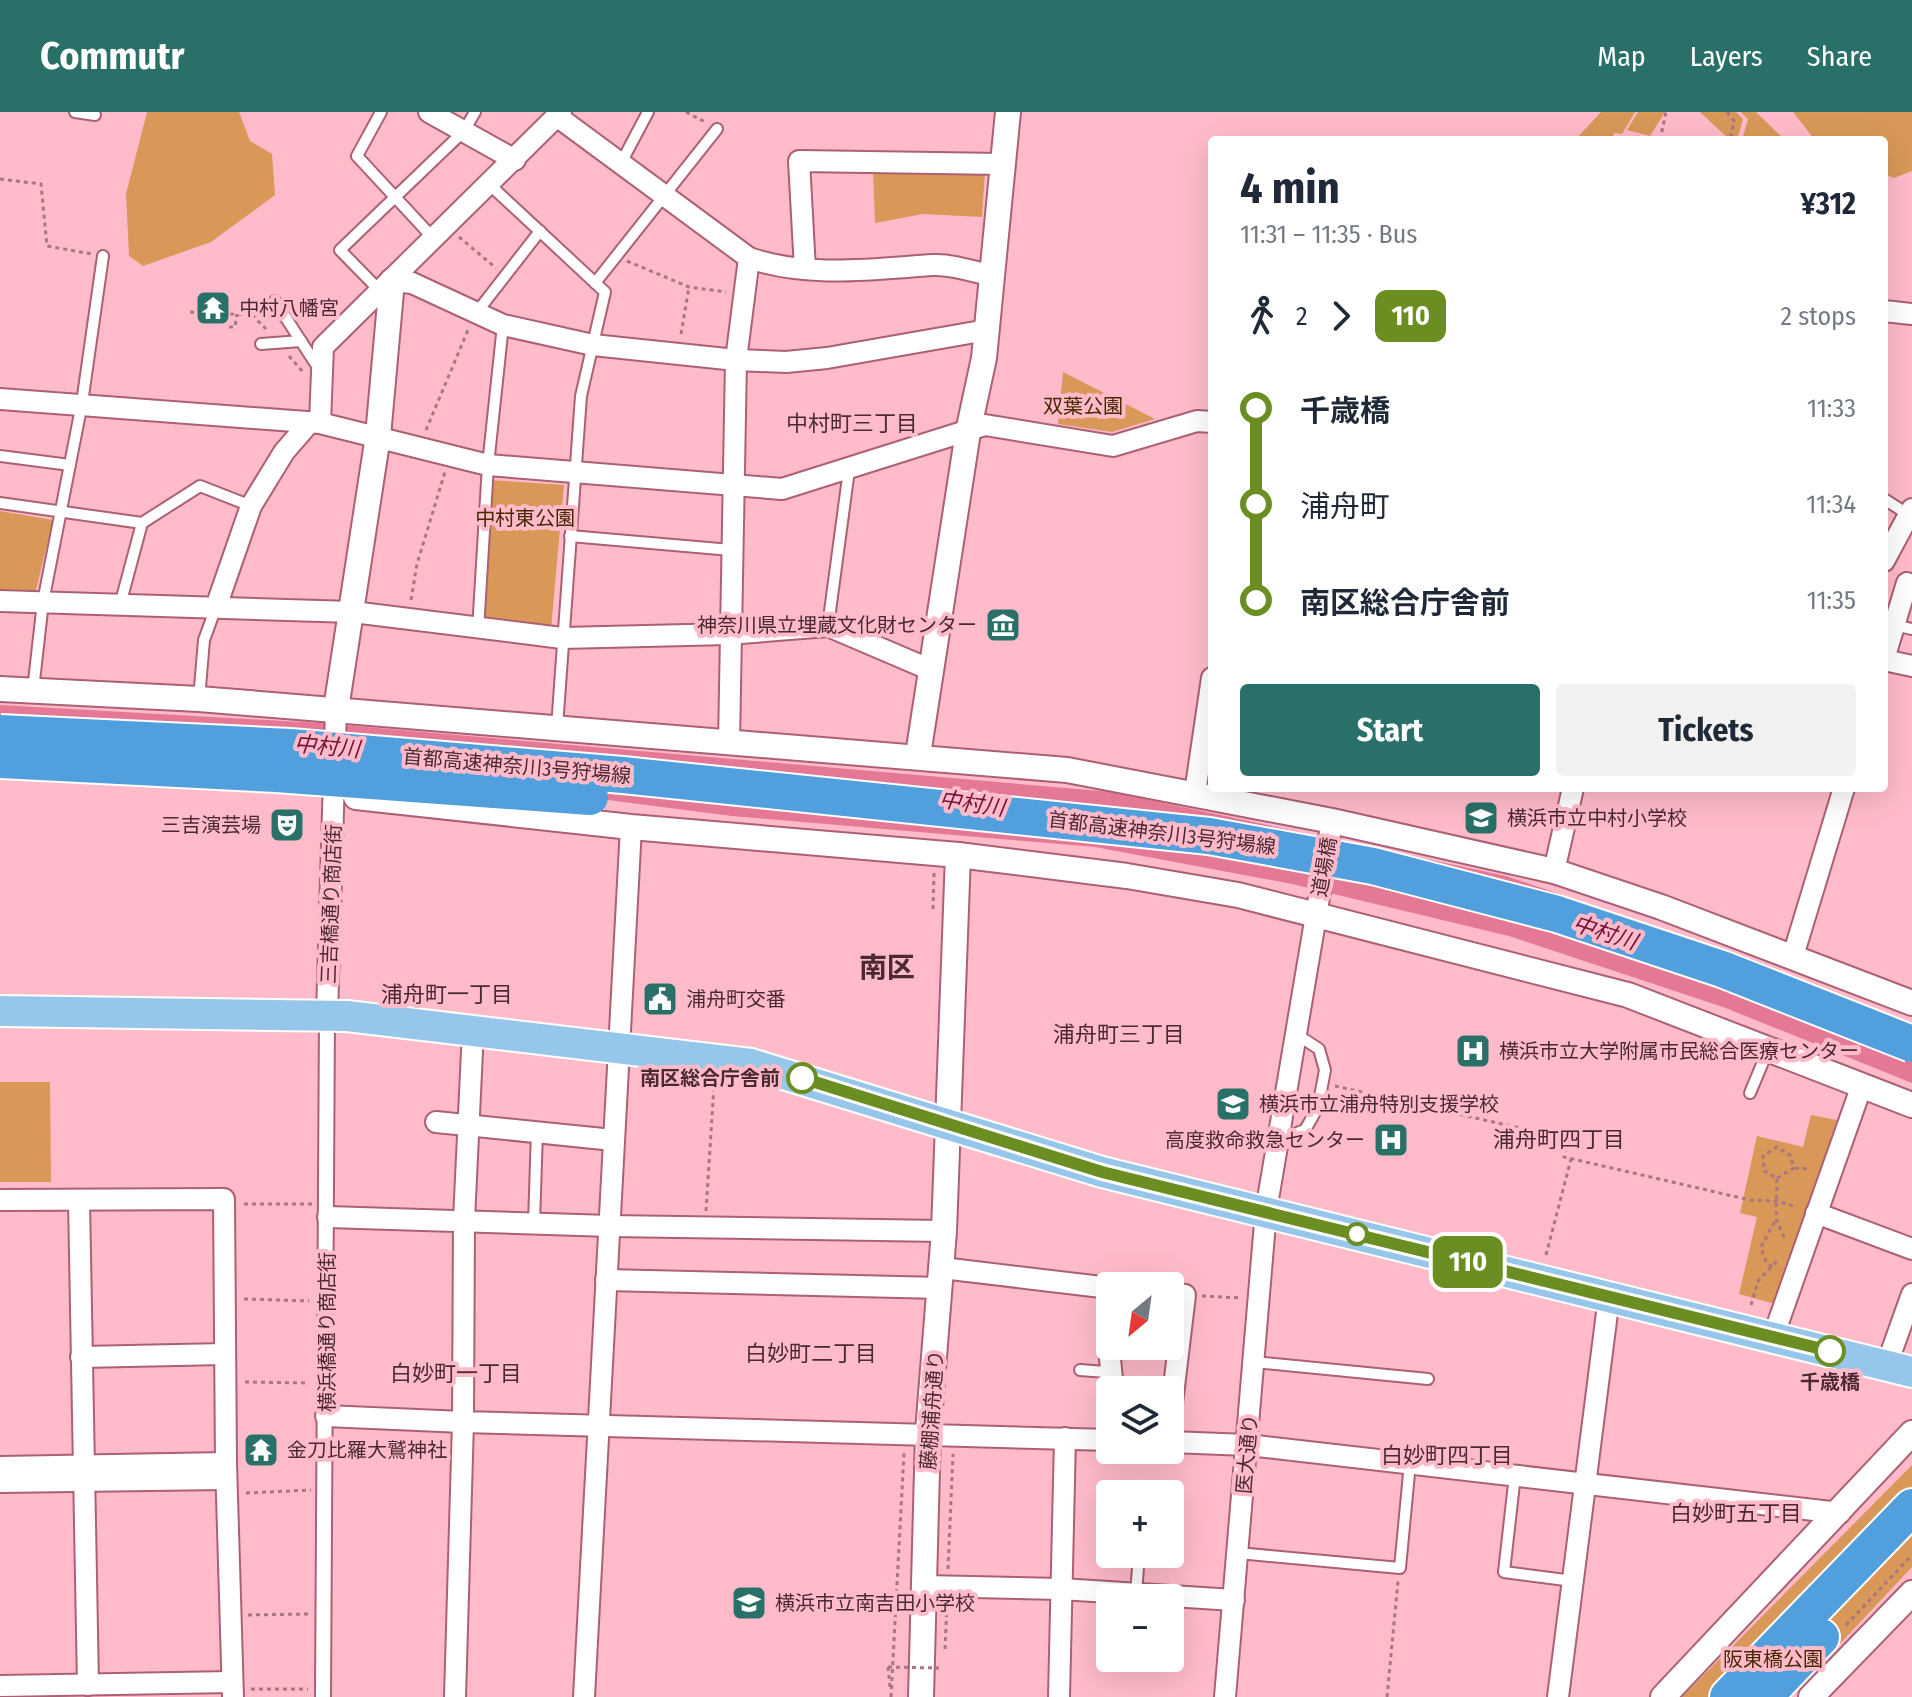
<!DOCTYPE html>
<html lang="en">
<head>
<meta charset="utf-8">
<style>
	:root { --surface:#fff; --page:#f2f2f3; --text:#1f2937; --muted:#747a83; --accent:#287068 }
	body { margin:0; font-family:"Fira Sans Condensed","Noto Sans JP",sans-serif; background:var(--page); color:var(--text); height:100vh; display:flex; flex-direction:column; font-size:30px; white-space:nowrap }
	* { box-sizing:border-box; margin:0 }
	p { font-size:26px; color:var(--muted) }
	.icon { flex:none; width:44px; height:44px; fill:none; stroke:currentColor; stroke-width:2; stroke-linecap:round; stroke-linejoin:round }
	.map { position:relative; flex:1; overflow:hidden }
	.drawer { position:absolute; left:1208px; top:24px; width:680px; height:656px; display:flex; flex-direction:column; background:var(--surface); border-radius:8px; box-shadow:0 8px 32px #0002 }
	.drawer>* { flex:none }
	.badge { padding:0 16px; border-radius:12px; font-size:28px; line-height:52px }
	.needle { width:52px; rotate:209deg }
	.tools { position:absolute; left:1096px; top:1160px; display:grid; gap:16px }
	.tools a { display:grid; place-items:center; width:88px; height:88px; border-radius:8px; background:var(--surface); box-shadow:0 8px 32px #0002; font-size:40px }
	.map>.badge { position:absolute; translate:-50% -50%; box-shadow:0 0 0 4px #fff }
	.legs { display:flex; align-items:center; gap:12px; height:88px; padding:0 32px; font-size:26px }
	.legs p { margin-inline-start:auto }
	.overview { display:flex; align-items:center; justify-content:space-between; height:136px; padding:0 32px }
	h1 { font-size:44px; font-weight:700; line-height:60px }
	.button { display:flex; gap:16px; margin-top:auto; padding:16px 32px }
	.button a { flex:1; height:92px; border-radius:8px; background:var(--accent); color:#fff; font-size:32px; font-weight:700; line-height:92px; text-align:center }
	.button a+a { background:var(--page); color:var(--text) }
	ul { padding:0 32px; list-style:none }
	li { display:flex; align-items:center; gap:28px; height:96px; font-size:30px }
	li i { display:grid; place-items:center; width:12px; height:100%; margin:0 10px; background:currentColor }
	li i::after { content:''; width:20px; height:20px; margin:-10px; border:6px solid; border-radius:50%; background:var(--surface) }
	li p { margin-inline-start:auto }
	li:first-child i { background:linear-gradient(#0000 50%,currentColor 0) }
	li:last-child i { background:linear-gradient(currentColor 50%,#0000 0) }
	header { display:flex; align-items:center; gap:48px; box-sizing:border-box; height:112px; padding:0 40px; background:var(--accent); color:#fff }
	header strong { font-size:38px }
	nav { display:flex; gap:44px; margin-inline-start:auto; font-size:28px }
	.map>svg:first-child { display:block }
	.green { fill:#d99858 }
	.water { fill:#e57895 }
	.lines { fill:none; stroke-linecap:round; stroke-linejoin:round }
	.service-casing { stroke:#ac6073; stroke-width:14 }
	.pedestrian-casing { stroke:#ac6073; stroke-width:18 }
	.minor-casing { stroke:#ac6073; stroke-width:24 }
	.tertiary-casing { stroke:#ac6073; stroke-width:28 }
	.primary-casing { stroke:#fff; stroke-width:34 }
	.motorway-casing { stroke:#fff; stroke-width:40 }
	.path { stroke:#a97581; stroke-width:3; stroke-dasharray:4 4; stroke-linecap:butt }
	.service { stroke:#fff; stroke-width:10 }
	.pedestrian { stroke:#fff; stroke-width:14 }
	.minor { stroke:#fff; stroke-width:20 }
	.tertiary { stroke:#fff; stroke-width:24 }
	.primary { stroke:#97c6eb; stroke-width:30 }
	.motorway { stroke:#51a0dd; stroke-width:36 }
	.motorway-bridge-casing { stroke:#fff; stroke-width:40; stroke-linecap:butt }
	.path-bridge { stroke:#a97581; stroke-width:3; stroke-dasharray:4 4; stroke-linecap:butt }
	.motorway-bridge { stroke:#51a0dd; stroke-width:36 }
	.line-1-casing { stroke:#fff; stroke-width:18 }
	.line-1 { stroke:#6b8e23; stroke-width:12 }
	.stop-1-dot { fill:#fff; stroke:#6b8e23; stroke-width:4 }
	.labels { text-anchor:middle; stroke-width:8; stroke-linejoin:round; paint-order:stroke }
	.poi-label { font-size:20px; fill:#4a2931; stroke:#ffbbca; text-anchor:start }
	.park-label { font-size:20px; fill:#472803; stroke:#ffbbca }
	.street-label { font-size:20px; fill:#4a2931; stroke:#ffbbca }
	.stop-label { font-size:20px; font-weight:bold; fill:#4a2931; stroke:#ffbbca; text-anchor:end }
	.neighbourhood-label { font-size:22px; fill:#4a2931; stroke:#ffbbca }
	.water-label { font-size:22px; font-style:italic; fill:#741037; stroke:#ffbbca }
	.district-label { font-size:28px; font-weight:bold; fill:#4a2931; stroke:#ffbbca }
</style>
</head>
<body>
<header>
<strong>Commutr</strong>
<nav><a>Map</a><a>Layers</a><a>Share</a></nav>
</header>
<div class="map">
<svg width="1912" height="1585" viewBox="0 0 1912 1585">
	<rect width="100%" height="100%" fill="#ffbbca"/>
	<g class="green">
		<path d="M147,0h92l11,29 22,13 3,41 -64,47 -68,24 -14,-10 -3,-62z"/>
		<path d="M1601,0h34l-13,22 -8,-1 -2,7h-37z"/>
		<path d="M1638,0h27l-15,24 -23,-6z"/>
		<path d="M1700,0h36l7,7 -6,21h-7z"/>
		<path d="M1741,0h15l29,28h-43l6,-21z"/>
		<path d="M1793,0h119v59l-18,7 -10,-4v-34h-69z"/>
		<path d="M873,59l112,1 -3,45 -59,-3 -48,9z"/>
		<path d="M1063,260l92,47 -43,13 -54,-8z"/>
		<path d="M490,368l74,5 -13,144 -66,-5z"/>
		<path d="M0,399l53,9 -18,74 -35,-1z"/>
		<path d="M0,970h50l1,100h-51z"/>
		<path d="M1811,1003l26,5 -62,184 -36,-10 18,-77 -17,-4 17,-77 46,11z"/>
		<path d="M1912,1353v102l-122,130h-108z"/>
	</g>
	<path class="water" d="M0,593l320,18 792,69 394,84 195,66 211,82v59l-189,-76 -214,-71 -217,-52 -197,-37 -363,-31 -186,-24 -546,-31z"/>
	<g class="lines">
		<defs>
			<g id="service">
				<path d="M75,0l20,3"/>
				<path d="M381,0l-24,44 77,83"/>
				<path d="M621,51l27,-51"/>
				<path d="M490,73l115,107 -24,104 -24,331"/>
				<path d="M595,171l122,-154"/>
				<path d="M381,180l-41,-42 124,-119 11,-19"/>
				<path d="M275,189l44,68"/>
				<path d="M477,200l63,-81"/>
				<path d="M261,232l40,-3"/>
				<path d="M0,344l70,9"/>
				<path d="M1884,387l25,16"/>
				<path d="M0,391l142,20 58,-37 51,20"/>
				<path d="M570,424l161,14"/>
				<path d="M120,493l22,-82"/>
				<path d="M1894,513l18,4"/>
				<path d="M828,514l21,-156"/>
				<path d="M478,518l10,-165 15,-140"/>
				<path d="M33,578l10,-88 39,-199 21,-147"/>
				<path d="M199,587l5,-59 12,-33"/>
				<path d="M1750,981l18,-43"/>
				<path d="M1278,1028l27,-10 13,-23 7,-37 -6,-21 -23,-15"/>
				<path d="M534,1111l3,-92"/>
				<path d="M1254,1250l174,17"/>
				<path d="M1080,1258l26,2 1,-5"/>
				<path d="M1515,1363l-11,97 69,9"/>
				<path d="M1238,1441l162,15 10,-105"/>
				<path d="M1136,1482l3,-40"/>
			</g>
			<path id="pedestrian" d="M323,1585l4,-682"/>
			<g id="minor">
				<path d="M429,0l86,48"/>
				<path d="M558,5l191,141c59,20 123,11 184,7 19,-1 42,7 60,11"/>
				<path d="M805,157l-6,-108 203,3"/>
				<path d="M392,169l20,2 91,42 90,20 143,15 50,2 41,-4 160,-28"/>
				<path d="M1884,199l28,3"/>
				<path d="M0,287l320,24 168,42 294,24 203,-64 128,21 84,-25 15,1"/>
				<path d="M320,311l3,-76 238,-235"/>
				<path d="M1884,449l28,-52"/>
				<path d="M0,489l353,11 209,26 167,-4 99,-8 103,44"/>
				<path d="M216,495l35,-101 33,-54 26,-30"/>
				<path d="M1884,547l23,-76"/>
				<path d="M1884,548l28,6"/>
				<path d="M729,631l7,-383 13,-102"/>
				<path d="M1195,681l17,-115"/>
				<path d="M1554,759l19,-83"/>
				<path d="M1793,844l51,-168"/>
				<path d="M327,903l9,-306"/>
				<path d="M473,918l-9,190 -1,202 647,18"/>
				<path d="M436,1010l177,18"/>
				<path d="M0,1088l224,-1 2,264 7,234"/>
				<path d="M79,1088l9,485"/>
				<path d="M1816,1101l96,36"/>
				<path d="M328,1105l282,9 334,5"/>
				<path d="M942,1156l168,20"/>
				<path d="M606,1168l335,8"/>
				<path d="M1170,1181l15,2 -15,125"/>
				<path d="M1773,1225l89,-252"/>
				<path d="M1110,1228c-2,19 3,32 2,50"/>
				<path d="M81,1245l144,-3"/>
				<path d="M1887,1252l25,-70"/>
				<path d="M326,1304l137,6 -8,275"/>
				<path d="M1170,1330l78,3 592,68"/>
				<path d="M0,1355l226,-4"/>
				<path d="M0,1370l226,-3"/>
				<path d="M924,1474l137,3 173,11"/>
				<path d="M0,1574l232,-4"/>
				<path d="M584,1585l47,-870"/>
				<path d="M1059,1585l6,-259"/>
				<path d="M1225,1585l41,-486 66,-390"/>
				<path d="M1558,1585l51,-400"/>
			</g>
			<g id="tertiary">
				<path d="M0,577l199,10 868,71 265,51 222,50 107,36 251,96"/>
				<path d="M336,597l42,-273 14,-155"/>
				<path d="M918,643l50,-323 16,-74 24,-246"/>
				<path d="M356,685l275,30 327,28 169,21 111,19 390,100 284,110"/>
				<path d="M921,1585l7,-265 16,-201 14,-376"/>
				<path d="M1663,1585l249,-264"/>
				<path d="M1811,1585l101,-104"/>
			</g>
			<path id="primary" d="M0,899l347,5 404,48 351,108 810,200"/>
			<g id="motorway">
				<path d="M1728,1585l184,-190"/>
				<path d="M1764,1585l57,-60"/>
			</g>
		</defs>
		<use href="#service" class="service-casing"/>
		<use href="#pedestrian" class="pedestrian-casing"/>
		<use href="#minor" class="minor-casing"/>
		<use href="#tertiary" class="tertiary-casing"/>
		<use href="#primary" class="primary-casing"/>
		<use href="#motorway" class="motorway-casing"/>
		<g class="path">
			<path d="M686,0l21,11"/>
			<path d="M1727,0l7,9 -4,19"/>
			<path d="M1660,28l6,-28"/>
			<path d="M0,67l41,5 6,62 45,8"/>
			<path d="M459,125l37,31"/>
			<path d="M627,149l62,26 37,5"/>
			<path d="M190,200l62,3 13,-8"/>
			<path d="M252,203l14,14"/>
			<path d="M229,215h6l2,-13"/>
			<path d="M681,222l8,-47"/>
			<path d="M289,244l14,16"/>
			<path d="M426,318l42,-100"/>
			<path d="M411,488l6,-36 28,-92"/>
			<path d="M933,797l1,-36"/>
			<path d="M1335,974l233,53 -4,18 186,43 27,1 20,6"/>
			<path d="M1795,1056l16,1"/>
			<path d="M1777,1066l17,-10 -4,-13 -13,-8 -14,9 1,15 13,7 -1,41 10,22"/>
			<path d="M244,1092h68"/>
			<path d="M706,1099l8,-126"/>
			<path d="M1546,1143l25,-96"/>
			<path d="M1772,1155l-6,-5 -5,-15 15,-28"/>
			<path d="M1202,1184l40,2"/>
			<path d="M244,1187l65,2"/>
			<path d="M1751,1193l7,-24 21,-22"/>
			<path d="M245,1270l64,1"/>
			<path d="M246,1381l65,-3"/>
			<path d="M948,1457l5,-115"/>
			<path d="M248,1503l60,-1"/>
			<path d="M1846,1513l66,-70"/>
			<path d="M945,1537l2,-44"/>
			<path d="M888,1555l2,20"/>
			<path d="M251,1577h57"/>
			<path d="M891,1585l13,-244"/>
			<path d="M1387,1585l11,-116"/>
		</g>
		<use href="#service" class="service"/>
		<use href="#pedestrian" class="pedestrian"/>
		<use href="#minor" class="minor"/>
		<use href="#tertiary" class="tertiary"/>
		<use href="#primary" class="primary"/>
		<use href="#motorway" class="motorway"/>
		<defs>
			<g id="motorway-bridge">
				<path d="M0,621l290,14 333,28 586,61 164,30 184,48 165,55 190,75"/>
				<path d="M0,648l276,14 314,23"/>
			</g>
		</defs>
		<use href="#motorway-bridge" class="motorway-bridge-casing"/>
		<path class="path-bridge" d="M888,1555l51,1"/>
		<use href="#motorway-bridge" class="motorway-bridge"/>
	</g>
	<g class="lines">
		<defs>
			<path id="line-1" d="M802,966l300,94 728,179"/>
		</defs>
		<use href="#line-1" class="line-1-casing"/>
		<use href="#line-1" class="line-1"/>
	</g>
	<defs>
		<symbol id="temple-square" viewBox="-11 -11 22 22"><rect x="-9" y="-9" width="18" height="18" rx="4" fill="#287068" stroke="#ffbbca"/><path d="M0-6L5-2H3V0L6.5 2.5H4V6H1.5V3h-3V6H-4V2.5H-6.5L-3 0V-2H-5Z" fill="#fff"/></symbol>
		<symbol id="museum-square" viewBox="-11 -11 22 22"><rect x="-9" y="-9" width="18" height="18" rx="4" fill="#287068" stroke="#ffbbca"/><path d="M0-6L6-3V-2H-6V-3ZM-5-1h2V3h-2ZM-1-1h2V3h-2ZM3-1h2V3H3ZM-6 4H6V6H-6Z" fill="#fff"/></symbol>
		<symbol id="school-square" viewBox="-11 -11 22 22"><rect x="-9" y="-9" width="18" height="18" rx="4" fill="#287068" stroke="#ffbbca"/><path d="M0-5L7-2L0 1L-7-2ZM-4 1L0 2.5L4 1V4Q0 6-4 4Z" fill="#fff"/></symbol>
		<symbol id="theatre-square" viewBox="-11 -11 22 22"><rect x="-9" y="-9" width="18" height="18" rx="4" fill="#287068" stroke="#ffbbca"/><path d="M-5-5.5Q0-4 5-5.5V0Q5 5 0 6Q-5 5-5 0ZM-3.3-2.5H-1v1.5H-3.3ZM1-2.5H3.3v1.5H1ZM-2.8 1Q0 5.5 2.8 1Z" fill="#fff"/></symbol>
		<symbol id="civic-square" viewBox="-11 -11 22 22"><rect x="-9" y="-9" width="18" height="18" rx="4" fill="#287068" stroke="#ffbbca"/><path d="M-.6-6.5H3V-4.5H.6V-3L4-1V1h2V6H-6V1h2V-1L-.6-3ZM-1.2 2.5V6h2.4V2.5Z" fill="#fff"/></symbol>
		<symbol id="hospital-square" viewBox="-11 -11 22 22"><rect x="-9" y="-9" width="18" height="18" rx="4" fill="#287068" stroke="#ffbbca"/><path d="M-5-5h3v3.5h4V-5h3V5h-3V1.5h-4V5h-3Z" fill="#fff"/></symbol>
	</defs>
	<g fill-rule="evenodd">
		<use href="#temple-square" x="193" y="176" width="40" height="40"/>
		<use href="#museum-square" x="983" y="493" width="40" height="40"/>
		<use href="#school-square" x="1461" y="686" width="40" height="40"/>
		<use href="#theatre-square" x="267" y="693" width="40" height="40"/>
		<use href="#civic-square" x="640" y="867" width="40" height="40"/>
		<use href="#hospital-square" x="1453" y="919" width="40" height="40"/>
		<use href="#school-square" x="1213" y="972" width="40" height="40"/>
		<use href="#hospital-square" x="1371" y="1008" width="40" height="40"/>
		<use href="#temple-square" x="241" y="1318" width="40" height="40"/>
		<use href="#school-square" x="729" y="1471" width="40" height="40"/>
	</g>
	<g class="stop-1-dot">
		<circle cx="802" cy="966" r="14"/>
		<circle cx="1357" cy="1122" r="10"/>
		<circle cx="1830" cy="1239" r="14"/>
	</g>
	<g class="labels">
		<g class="poi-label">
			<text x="239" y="203">中村八幡宮</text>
			<text x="977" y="520" text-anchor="end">神奈川県立埋蔵文化財センター</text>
			<text x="1507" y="713">横浜市立中村小学校</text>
			<text x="261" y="720" text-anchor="end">三吉演芸場</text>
			<text x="686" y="894">浦舟町交番</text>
			<text x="1499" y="946">横浜市立大学附属市民総合医療センター</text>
			<text x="1259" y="999">横浜市立浦舟特別支援学校</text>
			<text x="1365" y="1035" text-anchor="end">高度救命救急センター</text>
			<text x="287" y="1345">金刀比羅大鷲神社</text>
			<text x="775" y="1498">横浜市立南吉田小学校</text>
		</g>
		<g class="park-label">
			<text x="1083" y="301">双葉公園</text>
			<text x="525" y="413">中村東公園</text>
			<text x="1773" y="1554">阪東橋公園</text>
		</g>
		<g class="street-label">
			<text transform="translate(517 654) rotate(5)" y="7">首都高速神奈川3号狩場線</text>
			<text transform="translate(1162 721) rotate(7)" y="7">首都高速神奈川3号狩場線</text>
			<text transform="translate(1324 755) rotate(-80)" y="7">道場橋</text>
			<text transform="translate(331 792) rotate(-88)" y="7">三吉橋通り商店街</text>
			<text transform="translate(327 1220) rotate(-90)" y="7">横浜橋通り商店街</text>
			<text transform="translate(932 1298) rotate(-86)" y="7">藤棚浦舟通り</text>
			<text transform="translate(1247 1342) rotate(-85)" y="7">医大通り</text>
		</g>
		<g class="stop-label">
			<text x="780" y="973">南区総合庁舎前</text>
			<text x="1830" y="1277" text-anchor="middle">千歳橋</text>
		</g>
		<g class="neighbourhood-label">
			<text x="852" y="319">中村町三丁目</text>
			<text x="447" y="890">浦舟町一丁目</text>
			<text x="1119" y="930">浦舟町三丁目</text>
			<text x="1559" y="1035">浦舟町四丁目</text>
			<text x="811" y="1249">白妙町二丁目</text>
			<text x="456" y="1269">白妙町一丁目</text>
			<text x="1447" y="1351">白妙町四丁目</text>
			<text x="1736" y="1409">白妙町五丁目</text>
		</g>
		<g class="water-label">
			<text transform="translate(327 634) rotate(5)" y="8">中村川</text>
			<text transform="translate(972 691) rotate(8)" y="8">中村川</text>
			<text transform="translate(1605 820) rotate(18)" y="8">中村川</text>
		</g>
		<g class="district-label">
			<text x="887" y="865">南区</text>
		</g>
	</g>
</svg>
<div class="tools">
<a><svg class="needle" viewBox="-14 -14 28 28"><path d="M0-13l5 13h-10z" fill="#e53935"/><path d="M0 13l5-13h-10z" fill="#747a83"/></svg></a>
<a><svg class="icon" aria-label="layers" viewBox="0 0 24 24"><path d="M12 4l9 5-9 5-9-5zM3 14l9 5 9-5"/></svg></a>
<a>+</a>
<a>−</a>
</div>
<b class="badge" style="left:1468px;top:1150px;background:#6b8e23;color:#fff">110</b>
<section class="drawer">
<div class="overview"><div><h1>4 min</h1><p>11:31 – 11:35 · Bus</p></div><b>¥312</b></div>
<div class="legs"><svg class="icon" aria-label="walk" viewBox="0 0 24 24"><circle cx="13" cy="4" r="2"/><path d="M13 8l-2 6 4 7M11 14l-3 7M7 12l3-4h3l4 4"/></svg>2<svg class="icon" aria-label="forward" viewBox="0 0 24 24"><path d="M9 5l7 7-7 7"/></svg><b class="badge" style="background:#6b8e23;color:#fff">110</b><p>2 stops</p></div>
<ul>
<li><i style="color:#6b8e23"></i><b>千歳橋</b><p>11:33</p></li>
<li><i style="color:#6b8e23"></i><span>浦舟町</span><p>11:34</p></li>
<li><i style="color:#6b8e23"></i><b>南区総合庁舎前</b><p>11:35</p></li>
</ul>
<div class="button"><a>Start</a><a>Tickets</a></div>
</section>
</div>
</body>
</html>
